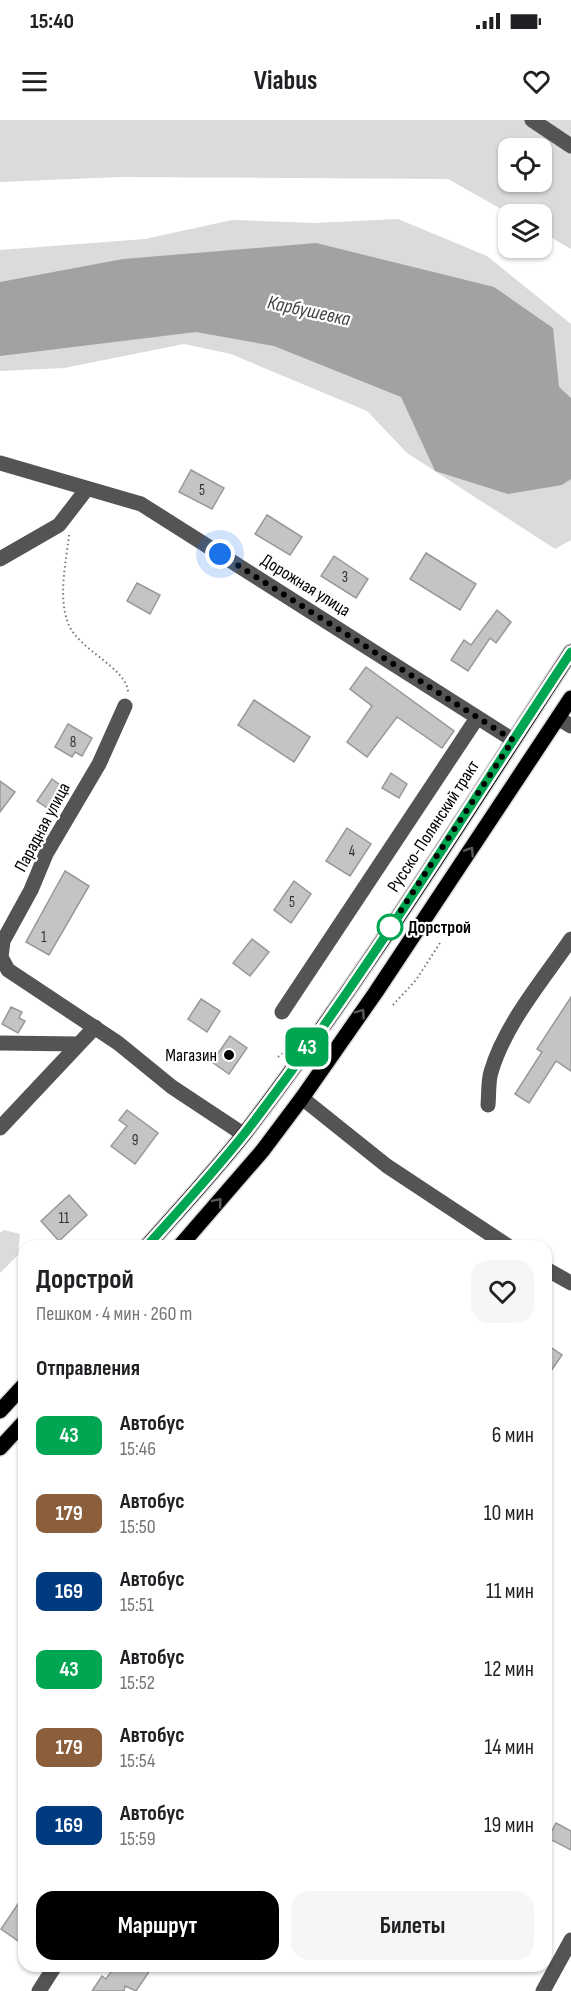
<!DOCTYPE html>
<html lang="ru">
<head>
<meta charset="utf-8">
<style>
	:root { --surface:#fff; --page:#f6f6f6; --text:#202124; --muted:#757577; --accent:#000 }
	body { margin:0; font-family:"Sofia Sans Condensed",sans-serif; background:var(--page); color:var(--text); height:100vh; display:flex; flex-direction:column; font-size:22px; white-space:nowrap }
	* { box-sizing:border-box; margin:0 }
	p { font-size:20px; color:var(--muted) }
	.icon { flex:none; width:33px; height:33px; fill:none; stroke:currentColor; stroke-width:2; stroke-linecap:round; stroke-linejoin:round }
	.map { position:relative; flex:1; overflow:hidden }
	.side { position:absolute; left:18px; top:1120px; width:534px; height:732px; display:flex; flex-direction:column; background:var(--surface); border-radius:18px; box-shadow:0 2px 4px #0004 }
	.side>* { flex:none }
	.badge { padding:0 12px; border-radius:9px; font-size:21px; line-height:39px }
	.buttons { position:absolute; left:498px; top:18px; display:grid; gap:12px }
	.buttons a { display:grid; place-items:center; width:54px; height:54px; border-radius:12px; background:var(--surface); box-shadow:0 2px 4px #0004; font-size:30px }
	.you { position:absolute; width:30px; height:30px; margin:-15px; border:4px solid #fff; border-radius:50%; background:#1a73e8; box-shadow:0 0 0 9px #1a73e833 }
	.map>.badge { position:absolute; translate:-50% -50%; box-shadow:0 0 0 3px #fff }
	h2 { padding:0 18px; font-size:22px; line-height:54px }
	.round { display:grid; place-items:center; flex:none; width:63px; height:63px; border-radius:18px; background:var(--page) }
	.head { display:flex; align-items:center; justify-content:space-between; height:102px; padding:0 18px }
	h1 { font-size:28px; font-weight:700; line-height:45px }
	.button { display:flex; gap:12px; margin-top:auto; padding:12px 18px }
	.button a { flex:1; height:69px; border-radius:18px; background:var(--accent); color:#fff; font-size:24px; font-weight:700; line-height:69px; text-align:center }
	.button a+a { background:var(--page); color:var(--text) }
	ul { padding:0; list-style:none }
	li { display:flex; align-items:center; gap:18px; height:78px; padding:0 18px }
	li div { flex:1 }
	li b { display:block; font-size:22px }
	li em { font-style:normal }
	li .badge { min-width:66px; font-weight:700; text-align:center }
	.status { display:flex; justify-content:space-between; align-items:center; height:42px; padding:0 30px; background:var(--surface); direction:ltr }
	.status svg { height:16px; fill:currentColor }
	header { display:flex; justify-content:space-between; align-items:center; height:78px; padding:0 18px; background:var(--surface); font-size:27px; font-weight:700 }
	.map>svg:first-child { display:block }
	.green { fill:#dbdbdb; fill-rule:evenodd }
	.water { fill:#a2a2a2 }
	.building { fill:#c4c4c4; stroke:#989898; stroke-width:1.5 }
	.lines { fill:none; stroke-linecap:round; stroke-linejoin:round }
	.major-casing { stroke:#dbdbdb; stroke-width:18 }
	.path { stroke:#767676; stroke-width:2; stroke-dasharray:1.5 3; stroke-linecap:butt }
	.minor { stroke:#545454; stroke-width:15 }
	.major { stroke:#000; stroke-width:15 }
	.oneway { stroke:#595959 }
	.line-casing { stroke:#fff; stroke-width:14 }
	.line { stroke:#00a651; stroke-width:9 }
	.walk { stroke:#000; stroke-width:6; stroke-dasharray:0 10.8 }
	.stop-dot { fill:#fff; stroke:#00a651; stroke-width:3 }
	.poi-dot { fill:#000; stroke:#fff; stroke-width:2 }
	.labels { text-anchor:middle; stroke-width:4.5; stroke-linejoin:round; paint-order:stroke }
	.number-label { font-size:15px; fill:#313131 }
	.street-label { font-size:18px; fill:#000; stroke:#fff }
	.stop-label { font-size:18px; font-weight:bold; fill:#000; stroke:#fff; text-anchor:start }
	.poi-label { font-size:18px; fill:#000; stroke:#fff; text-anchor:end }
	.water-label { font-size:20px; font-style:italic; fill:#434343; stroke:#fff }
</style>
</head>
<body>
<div class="status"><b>15:40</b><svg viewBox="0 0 49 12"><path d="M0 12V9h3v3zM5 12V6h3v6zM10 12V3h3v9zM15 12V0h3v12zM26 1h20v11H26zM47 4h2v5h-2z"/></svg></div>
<header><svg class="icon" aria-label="menu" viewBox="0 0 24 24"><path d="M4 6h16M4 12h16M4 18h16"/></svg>Viabus<svg class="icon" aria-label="heart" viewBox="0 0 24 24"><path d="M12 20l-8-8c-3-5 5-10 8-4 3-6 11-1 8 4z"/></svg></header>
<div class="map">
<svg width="571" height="1871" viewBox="0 0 571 1871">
	<rect width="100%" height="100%" fill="#fff"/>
	<g class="green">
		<path d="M0,0h571v129l-29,-17v-18h-32l-62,-35 -329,-2 -119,5zM508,28h34v34h-34z"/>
		<path d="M398,99l89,37 84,68v216l-16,9 -148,-96 -40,-42 -136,-57 -47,-10 -120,24 -64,3v-121l145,-11 87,-19 83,3z"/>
		<path d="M4,1110l16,4 -2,21 -18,18v-40z"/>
	</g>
	<path class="water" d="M316,123l178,44 59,41 6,59 12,11v81l-9,6 -54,9 -73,-23 -34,-74 -127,-51 -78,-14 -196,24v-74l123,-23z"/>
	<g class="building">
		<path d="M191,350l33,18 -12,21 -33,-17z"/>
		<path d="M267,395l35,22 -12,18 -35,-21z"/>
		<path d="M426,433l50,31 -16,26 -50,-31z"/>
		<path d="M334,436l34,23 -12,19 -35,-22z"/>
		<path d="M137,463l23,12 -10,19 -23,-13z"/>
		<path d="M497,490l14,12 -15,21 -6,-5 -22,33 -17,-11 13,-20 7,5z"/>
		<path d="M366,547l88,64 -12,17 -45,-31 -30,40 -20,-15 25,-36 -22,-17z"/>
		<path d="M254,580l56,37 -16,25 -56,-37z"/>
		<path d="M68,604l24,14 -10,18 -7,-4 -3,5 -17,-10z"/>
		<path d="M391,653l16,11 -8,14 -17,-10z"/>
		<path d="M52,659l16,12 -15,21 -16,-11z"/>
		<path d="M0,661l15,11 -15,20z"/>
		<path d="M347,708l24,16 -21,32 -24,-15z"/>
		<path d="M65,751l24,15 -40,69 -23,-13z"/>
		<path d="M294,761l17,13 -20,29 -17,-13z"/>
		<path d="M252,819l17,13 -19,24 -17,-13z"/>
		<path d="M571,877v74l-15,-10 -27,42 -14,-9 27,-42 -5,-3z"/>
		<path d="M201,879l19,12 -13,21 -19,-13z"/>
		<path d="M11,887l11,5 -3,6 6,3 -7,12 -16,-9z"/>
		<path d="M230,916l17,12 -18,26 -17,-12z"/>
		<path d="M127,990l31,23 -23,31 -24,-18 16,-20 -8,-6z"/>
		<path d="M69,1075l18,20 -28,26 -18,-20z"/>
		<path d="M546,1224l16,11 -16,23z"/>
		<path d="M556,1703l15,8v19l-23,-12z"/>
		<path d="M24,1775v50l-23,-16z"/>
		<path d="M115,1846h38l-17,25 -11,-5 -1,5h-32l10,-15 4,3z"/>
	</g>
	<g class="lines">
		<defs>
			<g id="major">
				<path d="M147,1126c33,-37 67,-74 98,-113 118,-154 220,-319 326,-481"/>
				<path d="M180,1126l83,-96 39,-52 74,-106 195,-294"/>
				<path d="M0,1291l24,-26"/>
				<path d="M0,1328l24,-26"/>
			</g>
		</defs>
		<use href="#major" class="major-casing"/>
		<g class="path">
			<path d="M69,415c-3,28 -11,61 -1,88 9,26 59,45 60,69"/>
			<path d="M393,885l23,-25 24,-37"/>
			<path d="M278,937l11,-9"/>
		</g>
		<g class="minor">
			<path d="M532,0l39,26"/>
			<path d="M0,343l141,41 372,236"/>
			<path d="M0,439l59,-34 27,-35"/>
			<path d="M125,586l-26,58 -53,90 -15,36 -28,51 -2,16 7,13 110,73 54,44 71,47"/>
			<path d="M558,598l13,8"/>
			<path d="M282,892l195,-294"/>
			<path d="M0,923l78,1"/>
			<path d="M302,978l85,68 121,80"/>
			<path d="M488,985c1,-11 0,-23 3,-33 14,-48 52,-92 80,-133"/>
			<path d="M0,1008l95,-101"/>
			<path d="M546,1149l25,14"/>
			<path d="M39,1871l16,-25"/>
			<path d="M543,1871l28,-51"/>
		</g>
		<use href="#major" class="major"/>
	</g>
	<defs><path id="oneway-chevron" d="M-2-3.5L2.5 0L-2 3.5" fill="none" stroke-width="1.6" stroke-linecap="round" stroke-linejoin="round" transform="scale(1.5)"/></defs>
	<g class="oneway">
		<use href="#oneway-chevron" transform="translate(470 731) rotate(-56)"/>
		<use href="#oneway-chevron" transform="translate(361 893) rotate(-55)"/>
		<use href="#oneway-chevron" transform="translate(218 1082) rotate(-50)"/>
	</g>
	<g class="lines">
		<defs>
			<path id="line" d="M147,1126c33,-37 67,-74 98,-113 118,-153 219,-320 326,-481"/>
		</defs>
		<use href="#line" class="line-casing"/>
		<use href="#line" class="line"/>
		<path class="walk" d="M220,434l293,186 -125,190 2,-3"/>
	</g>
	<circle class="stop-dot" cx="390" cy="807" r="12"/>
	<circle class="poi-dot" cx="229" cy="935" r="6"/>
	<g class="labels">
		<g class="number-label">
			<text x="202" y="375">5</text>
			<text x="345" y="462">3</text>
			<text x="73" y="627">8</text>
			<text x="352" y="736">4</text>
			<text x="292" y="787">5</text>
			<text x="44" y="822">1</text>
			<text x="135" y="1025">9</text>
			<text x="64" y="1103">11</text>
		</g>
		<g class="street-label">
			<text transform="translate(306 465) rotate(32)" y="6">Дорожная улица</text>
			<text transform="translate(433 706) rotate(-57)" y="6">Русско-Полянский тракт</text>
			<text transform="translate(42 707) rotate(-62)" y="6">Парадная улица</text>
		</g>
		<g class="stop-label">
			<text x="408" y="813">Дорстрой</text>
		</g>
		<g class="poi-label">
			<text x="217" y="941">Магазин</text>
		</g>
		<g class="water-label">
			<text transform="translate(309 190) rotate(12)" y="7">Карбушевка</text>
		</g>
	</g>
</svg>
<div class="buttons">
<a><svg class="icon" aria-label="locate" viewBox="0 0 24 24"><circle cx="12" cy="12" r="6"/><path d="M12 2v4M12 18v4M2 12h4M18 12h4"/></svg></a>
<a><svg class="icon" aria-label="layers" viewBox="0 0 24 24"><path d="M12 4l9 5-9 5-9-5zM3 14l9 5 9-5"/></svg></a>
</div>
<div class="you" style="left:220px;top:434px"></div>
<b class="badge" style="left:307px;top:927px;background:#00a651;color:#fff">43</b>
<section class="side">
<div class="head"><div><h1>Дорстрой</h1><p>Пешком · 4 мин · 260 m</p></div><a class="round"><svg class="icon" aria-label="heart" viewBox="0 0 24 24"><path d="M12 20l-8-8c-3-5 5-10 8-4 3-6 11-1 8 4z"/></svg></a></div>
<h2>Отправления</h2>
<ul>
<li><span class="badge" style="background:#00a651;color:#fff">43</span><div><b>Автобус</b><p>15:46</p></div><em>6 мин</em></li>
<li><span class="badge" style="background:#8b5e3c;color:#fff">179</span><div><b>Автобус</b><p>15:50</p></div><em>10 мин</em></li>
<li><span class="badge" style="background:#003b80;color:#fff">169</span><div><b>Автобус</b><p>15:51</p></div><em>11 мин</em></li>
<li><span class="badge" style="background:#00a651;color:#fff">43</span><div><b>Автобус</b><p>15:52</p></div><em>12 мин</em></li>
<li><span class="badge" style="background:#8b5e3c;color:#fff">179</span><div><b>Автобус</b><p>15:54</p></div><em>14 мин</em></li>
<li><span class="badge" style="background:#003b80;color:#fff">169</span><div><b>Автобус</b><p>15:59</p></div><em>19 мин</em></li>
</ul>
<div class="button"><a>Маршрут</a><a>Билеты</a></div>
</section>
</div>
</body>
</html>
